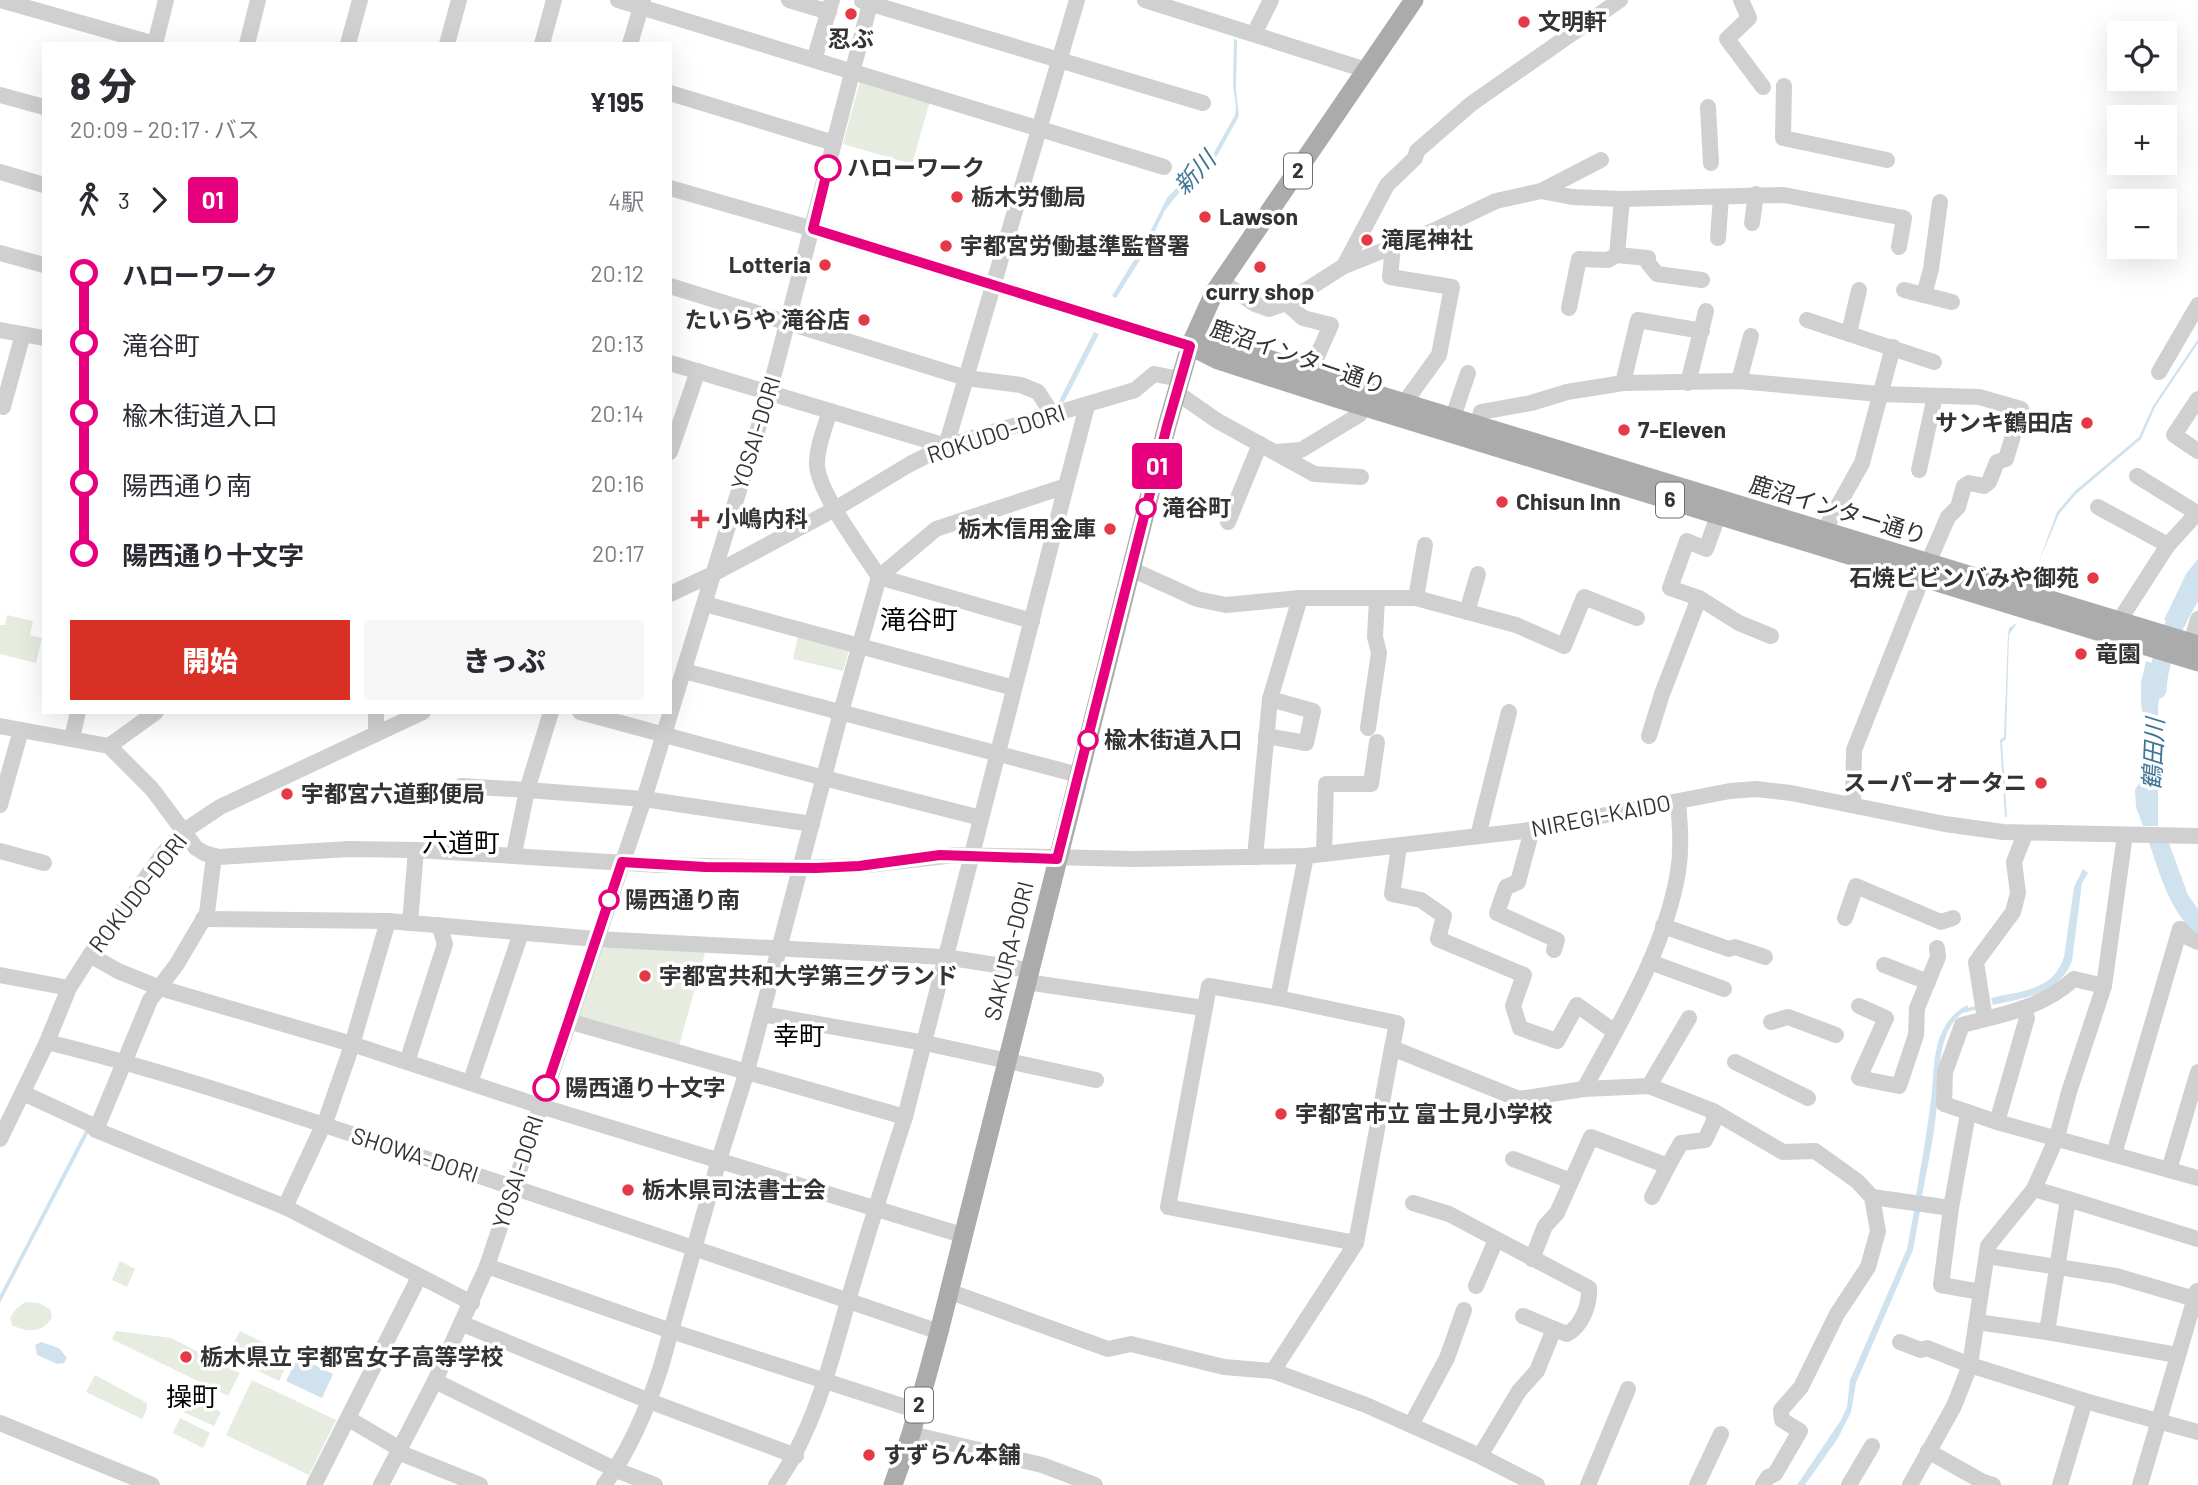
<!DOCTYPE html>
<html lang="ja">
<head>
<meta charset="utf-8">
<style>
	:root { --surface:#fff; --page:#f7f7f7; --text:#2b2b33; --muted:#7c7c81; --accent:#d93025 }
	body { margin:0; font-family:Barlow,"Noto Sans JP",sans-serif; background:var(--page); color:var(--text); height:100vh; display:flex; flex-direction:column; font-size:26px; white-space:nowrap }
	* { box-sizing:border-box; margin:0 }
	p { font-size:23px; color:var(--muted) }
	.icon { flex:none; width:38px; height:38px; fill:none; stroke:currentColor; stroke-width:2; stroke-linecap:round; stroke-linejoin:round }
	.map { position:relative; flex:1; overflow:hidden }
	.panel { position:absolute; left:42px; top:42px; width:630px; height:672px; display:flex; flex-direction:column; background:var(--surface); border-radius:0px; box-shadow:0 7px 28px #0002 }
	.panel>* { flex:none }
	.badge { padding:0 14px; border-radius:5px; font-size:24px; line-height:46px }
	.fabs { position:absolute; left:2107px; top:21px; display:grid; gap:14px }
	.fabs a { display:grid; place-items:center; width:70px; height:70px; border-radius:0px; background:var(--surface); box-shadow:0 7px 28px #0002; font-size:35px }
	.map>.badge { position:absolute; translate:-50% -50%; box-shadow:0 0 0 4px #fff }
	.legs { display:flex; align-items:center; gap:10px; height:77px; padding:0 28px; font-size:23px }
	.legs p { margin-inline-start:auto }
	.headline { display:flex; align-items:center; justify-content:space-between; height:119px; padding:0 28px }
	h1 { font-size:38px; font-weight:800; line-height:52px }
	.action { display:flex; gap:14px; margin-top:auto; padding:14px 28px }
	.action a { flex:1; height:80px; border-radius:0px; background:var(--accent); color:#fff; font-size:28px; font-weight:800; line-height:80px; text-align:center }
	.action a+a { background:var(--page); color:var(--text) }
	ul { padding:0 28px; list-style:none }
	li { display:flex; align-items:center; gap:24px; height:70px; font-size:26px }
	li i { display:grid; place-items:center; width:10px; height:100%; margin:0 9px; background:currentColor }
	li i::after { content:''; width:18px; height:18px; margin:-9px; border:5px solid; border-radius:50%; background:var(--surface) }
	li p { margin-inline-start:auto }
	li:first-child i { background:linear-gradient(#0000 50%,currentColor 0) }
	li:last-child i { background:linear-gradient(currentColor 50%,#0000 0) }
	.map>svg:first-child { display:block }
	.green { fill:#e6ecdf }
	.water { fill:#cfe2ee }
	.lines { fill:none; stroke-linecap:round; stroke-linejoin:round }
	.stream { stroke:#cfe2ee; stroke-width:3.5 }
	.river { stroke:#cfe2ee; stroke-width:19 }
	.minor { stroke:#d0d0d0; stroke-width:16 }
	.major { stroke:#ababab; stroke-width:19 }
	.line-1-casing { stroke:#fff; stroke-width:16 }
	.line-1 { stroke:#e6007e; stroke-width:10 }
	.poi-dot { fill:#e63946; stroke:#fff; stroke-width:2.5 }
	.stop-1-dot { fill:#fff; stroke:#e6007e; stroke-width:3.5 }
	.labels { text-anchor:middle; stroke-width:7; stroke-linejoin:round; paint-order:stroke }
	.shield { fill:#fff; stroke:#707070; stroke-width:2 }
	.shield-label { font-size:21px; font-weight:bold; fill:#333 }
	.poi-label { font-size:23px; font-weight:bold; fill:#333; stroke:#fff; text-anchor:start }
	.stop-label { font-size:23px; font-weight:bold; fill:#333; stroke:#fff; text-anchor:start }
	.street-label { font-size:23px; fill:#333; stroke:#fff }
	.water-label { font-size:24px; font-style:italic; fill:#3f7597; stroke:#fff }
	.quarter-label { font-size:26px; fill:#000; stroke:#fff }
</style>
</head>
<body>
<div class="map">
<svg width="2198" height="1485" viewBox="0 0 2198 1485">
	<rect width="100%" height="100%" fill="#fff"/>
	<g class="green">
		<path d="M860,81l70,20 -18,63 -69,-20z"/>
		<path d="M7,615l26,6 -3,14 12,3 -6,25 -36,-9v-29h5z"/>
		<path d="M798,636l51,14 -6,21 -50,-12z"/>
		<path d="M602,944l104,5 -28,100 -100,-33z"/>
		<path d="M120,1261l15,8 -8,18 -15,-7z"/>
		<path d="M25,1302l14,1 11,6 2,9c-11,15 -24,15 -40,7l-2,-7 5,-8z"/>
		<path d="M116,1331l55,7 69,35 -12,23 -116,-57z"/>
		<path d="M240,1331l51,25 -12,25 -52,-25z"/>
		<path d="M95,1375l52,28v6l-5,10 -56,-27z"/>
		<path d="M252,1380l84,40 -27,55 -83,-40z"/>
		<path d="M190,1397l31,15 -7,14 -31,-14z"/>
		<path d="M180,1418l30,15 -7,15 -30,-15z"/>
	</g>
	<g class="water">
		<path d="M1234,39l3,1 -1,50 3,26 -30,54 -22,13 -22,27 -20,42 -29,46 -4,-2 32,-52 23,-46 18,-19 26,-21 24,-43 1,-8 -3,-22z"/>
		<path d="M1094,332l5,2 -35,68 -6,1z"/>
		<path d="M2198,339v4l-43,64 -14,32 -65,55 -17,20 -21,50 19,-52 18,-21 64,-54 14,-31z"/>
		<path d="M2198,559v36l-13,31 -21,-6 22,-46z"/>
		<path d="M2017,623l-8,12 -3,104 -4,3 5,75h-2l-5,-77 4,-3 4,-103 1,-6z"/>
		<path d="M2146,661l17,6 -5,40v119h-15l-7,-19 -1,-17 11,-19 2,-17 -7,-52v-19z"/>
		<path d="M2149,843h20l19,52 10,14v28c-29,-28 -36,-57 -49,-94z"/>
		<path d="M2083,869l5,4 -6,10 -10,78c-13,34 -49,37 -79,44l-2,-7c30,-7 62,-7 73,-41l10,-70z"/>
		<path d="M1967,1005l2,4c-36,18 -28,73 -33,106 -3,27 -9,54 -14,81l-6,-1c5,-29 10,-58 14,-87 6,-37 -2,-81 37,-103z"/>
		<path d="M87,1127l3,3 -90,173v-8z"/>
		<path d="M1915,1206h6l-8,44 -57,133 -5,29 -13,26 -33,47h-8l44,-65 6,-13 3,-27 57,-131z"/>
		<path d="M41,1342l18,6 8,10 -3,5 -7,1 -20,-9 -2,-10z"/>
		<path d="M298,1357l35,17 -11,24 -36,-17z"/>
	</g>
	<g class="lines">
		<path class="stream" d="M1963,1011l16,-4"/>
		<path class="river" d="M2157,690c2,-36 19,-75 41,-105"/>
		<g class="minor">
			<path d="M0,0l155,44"/>
			<path d="M618,0l546,167"/>
			<path d="M789,0l40,12"/>
			<path d="M1145,0l221,70"/>
			<path d="M1741,0l8,18 -22,21 36,48"/>
			<path d="M862,1l341,102"/>
			<path d="M1254,34l17,-34"/>
			<path d="M155,44l11,-44"/>
			<path d="M247,44l11,-44"/>
			<path d="M348,44l12,-44"/>
			<path d="M447,44l12,-44"/>
			<path d="M542,44l12,-44"/>
			<path d="M630,44l13,-44"/>
			<path d="M814,60l18,-60"/>
			<path d="M1784,86l-1,52 104,22"/>
			<path d="M670,93l164,50"/>
			<path d="M0,95l44,12"/>
			<path d="M1708,107l3,56"/>
			<path d="M0,172l44,13"/>
			<path d="M670,188l143,41 377,117"/>
			<path d="M1541,191l31,6 50,2 -5,56 -9,5 -29,-1 -10,49"/>
			<path d="M1622,199l162,-4 120,23 -5,29"/>
			<path d="M1752,223l4,-29"/>
			<path d="M1718,238l3,-41"/>
			<path d="M1393,247l-3,30 62,10 -13,68 -34,47"/>
			<path d="M0,253l44,12"/>
			<path d="M1617,255l31,3v5l9,11 45,6"/>
			<path d="M1344,266l89,-35 63,-30 45,-10 60,-31"/>
			<path d="M1221,281l34,23 14,5 17,-6 58,-37 43,-81 28,-27 2,-7 54,-47 149,-104"/>
			<path d="M670,286l296,92 55,7 17,7 15,23"/>
			<path d="M1904,290l48,12"/>
			<path d="M1924,295l7,-26 9,-67"/>
			<path d="M1286,303l17,15 28,7 -21,47"/>
			<path d="M1807,320l127,42"/>
			<path d="M0,330l44,8"/>
			<path d="M1849,333l10,-43"/>
			<path d="M670,363l276,83 131,-446"/>
			<path d="M2159,372l39,-67"/>
			<path d="M1739,381l12,-45"/>
			<path d="M1623,383l15,-63 64,11"/>
			<path d="M1688,383l18,-72"/>
			<path d="M1176,392l40,28 98,54 47,3"/>
			<path d="M2198,399l-24,36 24,16"/>
			<path d="M0,406l3,1 20,-73"/>
			<path d="M830,411c-5,16 -13,35 -13,53 0,27 46,88 62,113l153,44"/>
			<path d="M1453,417l15,-44"/>
			<path d="M1478,424l3,-12 50,-9 36,-11 56,-9 116,-2 140,13 100,3 42,12 -15,50 -9,3 -8,20 -5,4 -15,-3 -5,3 -6,21 -10,10 -20,46 -74,187 -1,55"/>
			<path d="M670,452l28,-81"/>
			<path d="M1275,452l26,-2 58,-35"/>
			<path d="M1919,470l16,-74"/>
			<path d="M2137,476l60,37"/>
			<path d="M2098,507l70,38"/>
			<path d="M1228,522l32,-78"/>
			<path d="M1824,531l38,-68 31,-116"/>
			<path d="M1131,569l66,30 29,6 74,-7h116l100,27 48,21 20,-49 53,21"/>
			<path d="M670,594l43,-20 122,-65 75,-45 36,-18 189,-56 19,-16 26,5"/>
			<path d="M1416,598l9,-53"/>
			<path d="M1699,598l-29,-10 17,-47 19,8 16,-44"/>
			<path d="M705,604l309,84"/>
			<path d="M1467,612l11,-38"/>
			<path d="M2119,621l49,-76 30,-33"/>
			<path d="M2191,643l7,-24"/>
			<path d="M684,671l395,104"/>
			<path d="M551,712l-24,78 117,9 168,25"/>
			<path d="M580,712l244,66 157,40"/>
			<path d="M0,726l109,20 43,43 44,59 8,5 14,4 131,-8 67,1 242,15 142,3 59,-2 96,-11 180,4 171,-3 217,-25 207,-40 26,-2 35,4 154,31 58,8 195,4"/>
			<path d="M1368,728l11,-75 -4,-16 2,-39"/>
			<path d="M376,734v-22"/>
			<path d="M1266,736l40,7 7,-32 -43,-12"/>
			<path d="M1649,736l13,-42 37,-96 40,25 32,13"/>
			<path d="M72,738l6,-26"/>
			<path d="M109,746l47,-34"/>
			<path d="M461,786l66,4 -13,64"/>
			<path d="M0,805l21,-75"/>
			<path d="M1532,830l-14,52 -12,5 -9,26 60,27 -3,10"/>
			<path d="M1478,836l31,-124"/>
			<path d="M1399,847l-7,47 29,6 23,16 -6,23 86,36 -11,31 7,22 37,13 20,-36 38,27"/>
			<path d="M0,851l44,12"/>
			<path d="M1324,854l2,-70h45l6,-42"/>
			<path d="M214,856l-7,57 -30,51 -27,36 -54,130 189,77 187,96"/>
			<path d="M1306,856l-28,142 119,25 -5,25 127,51 65,-10 65,-3 64,25 70,41 32,-1 42,30 15,16 6,34 -10,36 -31,47 -36,73 -20,23 1,10 18,11 -25,43 -7,3 -5,8"/>
			<path d="M1255,857l15,-158 30,-101"/>
			<path d="M1845,918l11,-32 85,36 12,-4"/>
			<path d="M203,919l185,2 208,18 349,18 84,13"/>
			<path d="M410,923l6,-73"/>
			<path d="M1663,926l66,23 6,-2 30,10"/>
			<path d="M2180,929l9,9 9,4"/>
			<path d="M90,955l28,16 42,17 192,56 188,62 422,129"/>
			<path d="M1650,962l74,27"/>
			<path d="M1884,965l44,17"/>
			<path d="M0,975l69,13"/>
			<path d="M1026,982l178,26"/>
			<path d="M2104,986l-30,-7c-34,30 -70,35 -112,46l-17,47 -1,32 53,18 201,56"/>
			<path d="M1278,998l-69,-12 -41,221 188,36 36,-195"/>
			<path d="M1859,1006l27,12 -27,60 40,8 17,-51 1,-27 21,-51 -1,-9"/>
			<path d="M762,1014l163,29 171,37"/>
			<path d="M1985,1019l-9,-57 37,-50 5,-19 -4,-31 11,-28"/>
			<path d="M568,1021l337,96"/>
			<path d="M1771,1022l17,-5 48,18"/>
			<path d="M47,1042c119,29 234,69 350,107 181,59 362,121 542,183"/>
			<path d="M407,1062l38,-118 -6,-19"/>
			<path d="M1735,1062l73,36"/>
			<path d="M470,1083l51,-150"/>
			<path d="M1649,1086l40,-68"/>
			<path d="M1584,1089c37,-68 81,-140 94,-217 4,-24 2,-47 0,-70"/>
			<path d="M23,1093l67,31 6,6"/>
			<path d="M1997,1122l30,-104 -3,-10"/>
			<path d="M0,1139l47,-97 22,-54 21,-33 73,-101 21,-23 36,-24 203,-95"/>
			<path d="M2114,1154l66,-225"/>
			<path d="M1513,1159l58,22"/>
			<path d="M2169,1170l29,-98"/>
			<path d="M2034,1189l34,10"/>
			<path d="M1652,1197l16,-31"/>
			<path d="M1872,1197l79,11 -10,77 40,7"/>
			<path d="M1413,1203l36,11 140,74c1,16 -7,38 -22,46l-13,-5 -17,42 -18,20 -39,65"/>
			<path d="M285,1207l42,-90 24,-69 37,-127"/>
			<path d="M1951,1208l17,-95"/>
			<path d="M1987,1256l129,20 79,23"/>
			<path d="M1532,1259l13,-33 12,-13 34,-76 77,29 13,-23 24,-3 9,-19 -1,-10"/>
			<path d="M487,1266l184,65 247,80"/>
			<path d="M1476,1286l20,-46"/>
			<path d="M948,1291l160,58 23,-5 93,23 49,4 93,34 114,51 57,29"/>
			<path d="M1523,1316l31,13"/>
			<path d="M1977,1322l70,10 130,23"/>
			<path d="M463,1324l186,77 147,55"/>
			<path d="M2047,1332l21,-133 130,40"/>
			<path d="M1900,1342l21,8 6,-2 43,17 115,36 113,31"/>
			<path d="M1273,1371l83,-128"/>
			<path d="M435,1381l181,89 39,15"/>
			<path d="M349,1419l51,30"/>
			<path d="M0,1423l152,62"/>
			<path d="M1411,1425l36,-67 17,-48"/>
			<path d="M911,1434l131,31 53,20"/>
			<path d="M1928,1451l55,31 10,3"/>
			<path d="M398,1452l82,33"/>
			<path d="M314,1485l105,-208"/>
			<path d="M381,1485l54,-104 52,-115 157,-467 125,-406 102,-393"/>
			<path d="M604,1485c25,-33 43,-76 56,-115l59,-210 28,-89 94,-359 38,-135 57,-48 130,-43 21,-80"/>
			<path d="M776,1485c38,-56 54,-119 72,-184 18,-62 37,-123 57,-184l161,-631"/>
			<path d="M1588,1485l40,-96"/>
			<path d="M1697,1485l24,-51"/>
			<path d="M1849,1485l23,-39"/>
			<path d="M1910,1485l44,-79 16,-41 18,-119 46,-57 23,-52 12,-45 35,-106 21,-151"/>
			<path d="M2060,1485l25,-84"/>
			<path d="M2140,1485l57,-194"/>
		</g>
		<g class="major">
			<path d="M1190,346l28,14 121,39 859,263"/>
			<path d="M1191,346l33,-2 119,40 855,261"/>
			<path d="M893,1485l18,-51 28,-102 228,-906 23,-80 25,-55 199,-291"/>
		</g>
	</g>
	<g class="lines">
		<defs>
			<path id="line-1" d="M546,1088l76,-226 83,5 111,1 43,-2 81,-11 117,4 110,-433 23,-80 -377,-117 15,-61"/>
		</defs>
		<use href="#line-1" class="line-1-casing"/>
		<use href="#line-1" class="line-1"/>
	</g>
	<g class="poi-dot">
		<circle cx="851" cy="14" r="7"/>
		<circle cx="1524" cy="22" r="7"/>
		<circle cx="957" cy="197" r="7"/>
		<circle cx="1205" cy="217" r="7"/>
		<circle cx="1367" cy="240" r="7"/>
		<circle cx="946" cy="246" r="7"/>
		<circle cx="825" cy="265" r="7"/>
		<circle cx="1260" cy="267" r="7"/>
		<circle cx="864" cy="320" r="7"/>
		<circle cx="2087" cy="423" r="7"/>
		<circle cx="1624" cy="430" r="7"/>
		<circle cx="1502" cy="502" r="7"/>
		<path d="M696.5 508.5h7v7h7v7h-7v7h-7v-7h-7v-7h7z"/>
		<circle cx="1110" cy="529" r="7"/>
		<circle cx="2093" cy="578" r="7"/>
		<circle cx="2081" cy="654" r="7"/>
		<circle cx="2041" cy="783" r="7"/>
		<circle cx="287" cy="794" r="7"/>
		<circle cx="645" cy="976" r="7"/>
		<circle cx="1281" cy="1114" r="7"/>
		<circle cx="628" cy="1190" r="7"/>
		<circle cx="186" cy="1357" r="7"/>
		<circle cx="869" cy="1455" r="7"/>
	</g>
	<g class="stop-1-dot">
		<circle cx="828" cy="168" r="12"/>
		<circle cx="1146" cy="508" r="9"/>
		<circle cx="1088" cy="740" r="9"/>
		<circle cx="609" cy="900" r="9"/>
		<circle cx="546" cy="1088" r="12"/>
	</g>
	<g class="labels">
		<g class="shield">
			<rect x="1284" y="153.5" width="28" height="35" rx="5"/>
			<rect x="1656" y="482.5" width="28" height="35" rx="5"/>
			<rect x="905" y="1387.5" width="28" height="35" rx="5"/>
		</g>
		<g class="shield-label">
			<text x="1298" y="178">2</text>
			<text x="1670" y="507">6</text>
			<text x="919" y="1412">2</text>
		</g>
		<g class="poi-label">
			<text x="1538" y="30">文明軒</text>
			<text x="851" y="47" text-anchor="middle">忍ぶ</text>
			<text x="971" y="205">栃木労働局</text>
			<text x="1219" y="225">Lawson</text>
			<text x="1381" y="248">滝尾神社</text>
			<text x="960" y="254">宇都宮労働基準監督署</text>
			<text x="811" y="273" text-anchor="end">Lotteria</text>
			<text x="1260" y="300" text-anchor="middle">curry shop</text>
			<text x="850" y="328" text-anchor="end">たいらや 滝谷店</text>
			<text x="2073" y="431" text-anchor="end">サンキ鶴田店</text>
			<text x="1638" y="438">7-Eleven</text>
			<text x="1516" y="510">Chisun Inn</text>
			<text x="716" y="527">小嶋内科</text>
			<text x="1096" y="537" text-anchor="end">栃木信用金庫</text>
			<text x="2079" y="586" text-anchor="end">石焼ビビンバみや御苑</text>
			<text x="2095" y="662">竜園</text>
			<text x="2027" y="791" text-anchor="end">スーパーオータニ</text>
			<text x="301" y="802">宇都宮六道郵便局</text>
			<text x="659" y="984">宇都宮共和大学第三グランド</text>
			<text x="1295" y="1122">宇都宮市立 富士見小学校</text>
			<text x="642" y="1198">栃木県司法書士会</text>
			<text x="200" y="1365">栃木県立 宇都宮女子高等学校</text>
			<text x="883" y="1463">すずらん本舗</text>
		</g>
		<g class="stop-label">
			<text x="847" y="176">ハローワーク</text>
			<text x="1162" y="516">滝谷町</text>
			<text x="1104" y="748">楡木街道入口</text>
			<text x="625" y="908">陽西通り南</text>
			<text x="565" y="1096">陽西通り十文字</text>
		</g>
		<g class="street-label">
			<text transform="translate(1298 357) rotate(19)" y="8">鹿沼インター通り</text>
			<text transform="translate(756 433) rotate(-73)" y="8">YOSAI-DORI</text>
			<text transform="translate(996 434) rotate(-18)" y="8">ROKUDO-DORI</text>
			<text transform="translate(1838 510) rotate(17)" y="8">鹿沼インター通り</text>
			<text transform="translate(1601 816) rotate(-11)" y="8">NIREGI-KAIDO</text>
			<text transform="translate(138 893) rotate(-52)" y="8">ROKUDO-DORI</text>
			<text transform="translate(1009 951) rotate(-76)" y="8">SAKURA-DORI</text>
			<text transform="translate(415 1155) rotate(18)" y="8">SHOWA-DORI</text>
			<text transform="translate(518 1172) rotate(-72)" y="8">YOSAI-DORI</text>
		</g>
		<g class="water-label">
			<text transform="translate(1195 173) rotate(-47)" y="8">新川</text>
			<text transform="translate(2154 754) rotate(-87)" y="8">鶴田川</text>
		</g>
		<g class="quarter-label">
			<text x="919" y="629">滝谷町</text>
			<text x="461" y="852">六道町</text>
			<text x="799" y="1045">幸町</text>
			<text x="192" y="1406">操町</text>
		</g>
	</g>
</svg>
<div class="fabs">
<a><svg class="icon" aria-label="locate" viewBox="0 0 24 24"><circle cx="12" cy="12" r="6"/><path d="M12 2v4M12 18v4M2 12h4M18 12h4"/></svg></a>
<a>+</a>
<a>−</a>
</div>
<b class="badge" style="left:1157px;top:466px;background:#e6007e;color:#fff">01</b>
<section class="panel">
<div class="headline"><div><h1>8 分</h1><p>20:09 – 20:17 · バス</p></div><b>¥195</b></div>
<div class="legs"><svg class="icon" aria-label="walk" viewBox="0 0 24 24"><circle cx="13" cy="4" r="2"/><path d="M13 8l-2 6 4 7M11 14l-3 7M7 12l3-4h3l4 4"/></svg>3<svg class="icon" aria-label="forward" viewBox="0 0 24 24"><path d="M9 5l7 7-7 7"/></svg><b class="badge" style="background:#e6007e;color:#fff">01</b><p>4駅</p></div>
<ul>
<li><i style="color:#e6007e"></i><b>ハローワーク</b><p>20:12</p></li>
<li><i style="color:#e6007e"></i><span>滝谷町</span><p>20:13</p></li>
<li><i style="color:#e6007e"></i><span>楡木街道入口</span><p>20:14</p></li>
<li><i style="color:#e6007e"></i><span>陽西通り南</span><p>20:16</p></li>
<li><i style="color:#e6007e"></i><b>陽西通り十文字</b><p>20:17</p></li>
</ul>
<div class="action"><a>開始</a><a>きっぷ</a></div>
</section>
</div>
</body>
</html>
